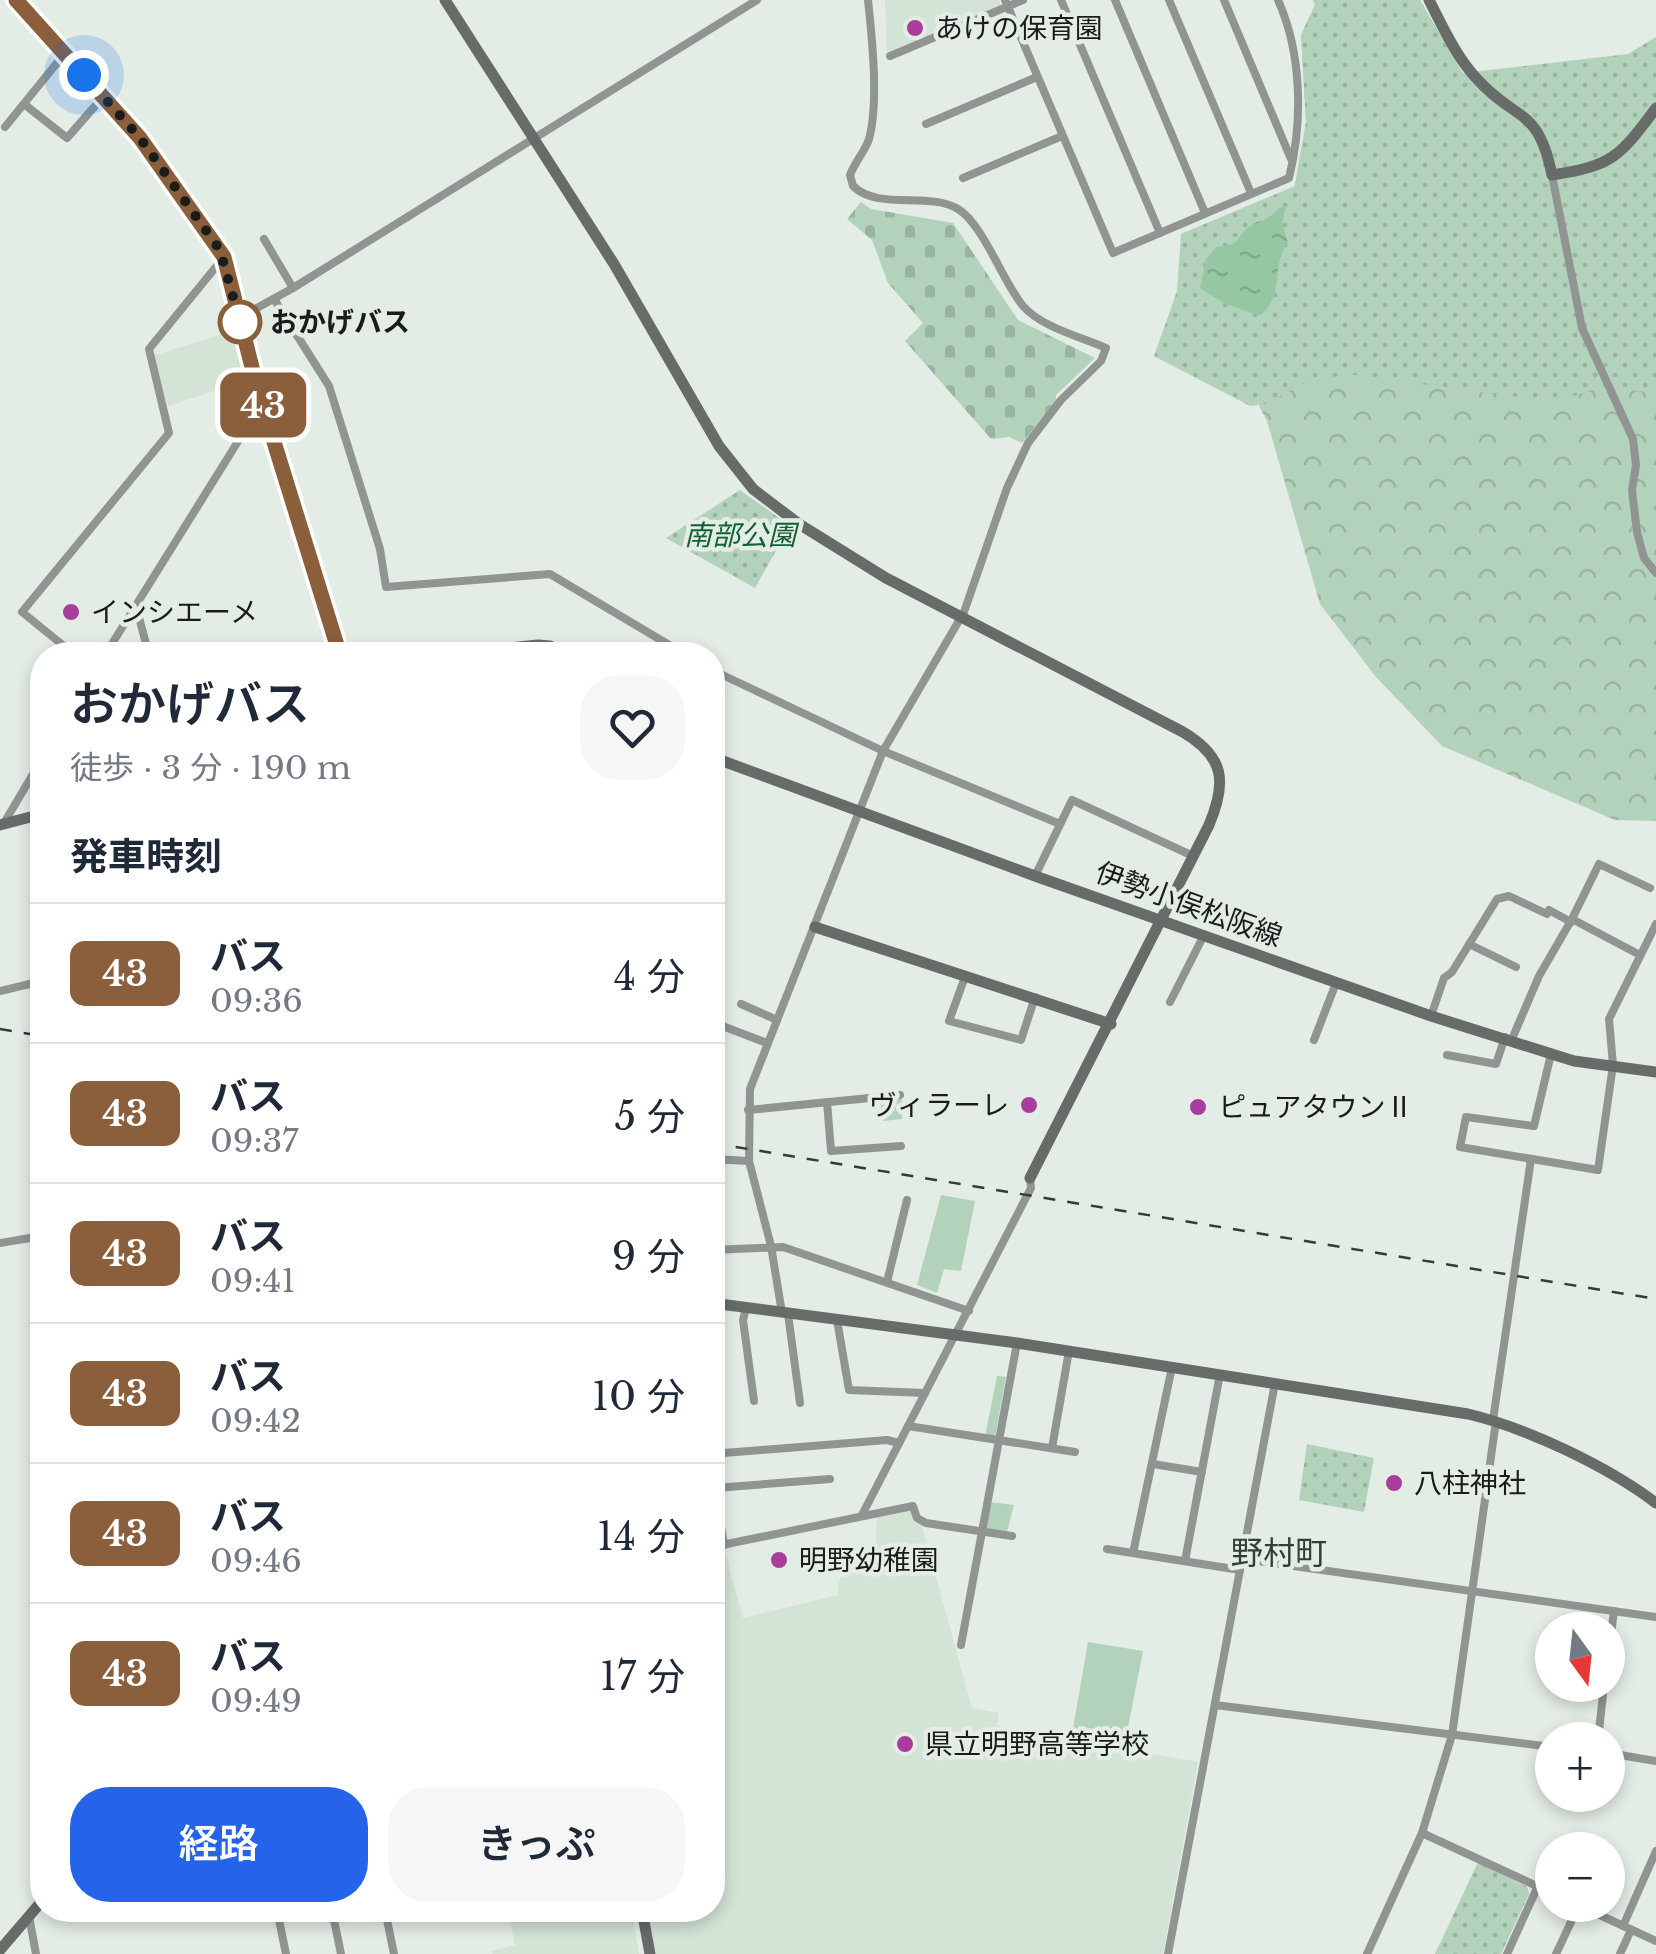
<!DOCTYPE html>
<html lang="ja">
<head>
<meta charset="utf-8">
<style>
	:root { --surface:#fff; --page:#f6f6f7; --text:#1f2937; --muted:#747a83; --line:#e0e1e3; --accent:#2563eb }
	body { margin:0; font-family:"Libre Baskerville","Noto Sans JP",serif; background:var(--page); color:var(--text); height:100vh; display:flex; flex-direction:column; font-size:38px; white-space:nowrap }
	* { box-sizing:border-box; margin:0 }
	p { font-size:32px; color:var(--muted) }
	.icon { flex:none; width:55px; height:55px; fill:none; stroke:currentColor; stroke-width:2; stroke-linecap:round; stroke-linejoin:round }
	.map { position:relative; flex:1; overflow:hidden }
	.details { position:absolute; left:30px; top:642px; width:695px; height:1280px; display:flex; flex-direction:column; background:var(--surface); border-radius:40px; box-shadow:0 5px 15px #0003 }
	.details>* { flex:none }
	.badge { padding:0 20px; border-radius:15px; font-size:35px; line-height:65px }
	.needle { width:65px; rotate:165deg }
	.buttons { position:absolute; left:1535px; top:1612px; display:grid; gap:20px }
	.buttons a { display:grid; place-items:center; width:90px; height:90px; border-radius:50%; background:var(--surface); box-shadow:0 5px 15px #0003; font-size:50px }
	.you { position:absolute; width:50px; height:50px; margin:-25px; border:8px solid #fff; border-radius:50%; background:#1a73e8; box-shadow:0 0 0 15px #1a73e833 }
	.map>.badge { position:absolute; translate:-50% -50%; box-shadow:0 0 0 5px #fff }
	h2 { padding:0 40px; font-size:38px; line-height:90px }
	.round { display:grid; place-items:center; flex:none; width:105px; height:105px; border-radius:40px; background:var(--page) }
	.summary { display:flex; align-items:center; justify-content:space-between; height:170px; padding:0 40px }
	h1 { font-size:48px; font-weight:600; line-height:75px }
	.primary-button { display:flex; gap:20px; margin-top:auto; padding:20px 40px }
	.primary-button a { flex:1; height:115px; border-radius:40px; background:var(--accent); color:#fff; font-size:40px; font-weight:600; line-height:115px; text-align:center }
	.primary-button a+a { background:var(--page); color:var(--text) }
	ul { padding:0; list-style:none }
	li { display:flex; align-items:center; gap:30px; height:140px; padding:0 40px; border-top:2px solid var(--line) }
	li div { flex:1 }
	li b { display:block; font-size:38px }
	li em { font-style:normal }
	li .badge { min-width:110px; font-weight:700; text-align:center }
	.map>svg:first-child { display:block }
	.built { fill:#d3e3d6 }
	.grass { fill:#b3d2bb }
	.forest { fill:url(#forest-crowns) }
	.cemetery { fill:url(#cemetery-stones) }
	.park { fill:url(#park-dots) }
	.water { fill:url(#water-ripples) }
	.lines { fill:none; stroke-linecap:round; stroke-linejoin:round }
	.street { stroke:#919592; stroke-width:8 }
	.secondary { stroke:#676c68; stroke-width:11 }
	.rail { stroke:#373b37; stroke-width:2.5; stroke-dasharray:12 12; stroke-linecap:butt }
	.line-casing { stroke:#fff; stroke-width:22 }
	.line { stroke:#8b5e3c; stroke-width:15 }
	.walk { stroke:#191c19; stroke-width:10; stroke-dasharray:0 18 }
	.poi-dot { fill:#a93d9d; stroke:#e3ece5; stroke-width:4 }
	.stop-dot { fill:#fff; stroke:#8b5e3c; stroke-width:5 }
	.labels { text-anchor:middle; stroke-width:9; stroke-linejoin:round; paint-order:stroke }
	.poi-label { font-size:28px; fill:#191c19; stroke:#e3ece5; text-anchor:start }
	.stop-label { font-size:28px; font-weight:bold; fill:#191c19; stroke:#e3ece5; text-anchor:start }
	.park-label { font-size:28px; font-style:italic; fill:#146034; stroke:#e3ece5 }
	.street-label { font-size:28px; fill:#191c19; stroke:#e3ece5 }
	.quarter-label { font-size:32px; fill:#363d38; stroke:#e3ece5 }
</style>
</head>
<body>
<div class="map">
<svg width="1656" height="1954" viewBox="0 0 1656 1954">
	<defs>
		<pattern id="forest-crowns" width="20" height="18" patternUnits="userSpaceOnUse" patternTransform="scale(2.5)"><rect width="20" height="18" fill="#b3d2bb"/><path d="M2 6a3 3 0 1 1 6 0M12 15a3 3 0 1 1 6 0" fill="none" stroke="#99b4a0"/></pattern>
		<pattern id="cemetery-stones" width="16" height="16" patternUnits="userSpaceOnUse" patternTransform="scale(2.5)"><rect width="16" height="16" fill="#b3d2bb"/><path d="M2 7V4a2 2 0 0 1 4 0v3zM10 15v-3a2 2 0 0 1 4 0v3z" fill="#99b4a0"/></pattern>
		<pattern id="park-dots" width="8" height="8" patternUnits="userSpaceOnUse" patternTransform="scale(2.5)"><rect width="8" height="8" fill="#b3d2bb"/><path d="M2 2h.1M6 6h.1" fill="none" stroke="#99b4a0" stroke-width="1.8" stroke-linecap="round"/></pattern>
		<pattern id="water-ripples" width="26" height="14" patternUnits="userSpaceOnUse" patternTransform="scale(2.5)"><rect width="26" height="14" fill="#96c7a3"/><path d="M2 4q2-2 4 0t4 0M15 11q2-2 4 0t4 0" fill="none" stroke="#81aa8c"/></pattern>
	</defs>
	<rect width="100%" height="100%" fill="#e3ece5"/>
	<g class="built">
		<path d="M885,0h114l2,5 -114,47z"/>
		<path d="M233,331l15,49 -80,26 -16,-50z"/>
		<path d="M911,1511l5,11 6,4 50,182 27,5 -3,13 202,36 -35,192h-507l-9,-44h65l1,-359 11,-2 19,69 95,-23v-11l7,-15 29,-8 3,-43z"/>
		<path d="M508,1910h123l8,44h-146l-1,-3 23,-6z"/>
	</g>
	<g class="grass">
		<path d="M902,1097v22l-19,2 -3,-21z"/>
		<path d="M941,1195l34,6 -14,70 -17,-2 -7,24 -20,-8z"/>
		<path d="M997,1376l9,1 -11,60 -10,-1z"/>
		<path d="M989,1502l25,3 -7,27 -22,-3z"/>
		<path d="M1088,1642l55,9 -18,92 -53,-9z"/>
	</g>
	<path class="forest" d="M1313,0h107l26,48 210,330v443l-41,-1 -173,-74 -66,-69 -56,-73 -53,-183 -8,-15 2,-33 45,-251 -5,-87 14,-30z"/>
	<path class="cemetery" d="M861,202l10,7 82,14 65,97 77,38 -39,37v6l-34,42 -13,-6 -18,2 -86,-98 18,-18 -35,-40 -16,-43 -25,-21z"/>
	<g class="park">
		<path d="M1313,0h107l43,73 165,-19 28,-17v356l-56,-6 -32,11 -21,3 -200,-27 -42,9 -40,21 -15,2 -96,-50 23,-65 4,-57 116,-49 9,-63 -5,-87 14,-30z"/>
		<path d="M740,490l50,36 -35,62 -89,-50z"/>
		<path d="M1307,1444l67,14 -10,54 -65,-12z"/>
		<path d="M1478,1862l49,25 2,7 -28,60h-66z"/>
	</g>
	<path class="water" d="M1287,204l-5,18 6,21c-18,22 -2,51 -28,73l-34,-12 -26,-16 6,-29 10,-12c30,-4 16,-7 34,-21 5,-4 11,-5 16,-7 8,-5 12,-12 21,-15z"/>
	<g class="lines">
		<g class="street">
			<path d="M1005,0l108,253 176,-75c14,-57 13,-124 -11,-178"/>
			<path d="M1061,0l99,233"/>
			<path d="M1115,0l90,213"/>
			<path d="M1169,0l82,193"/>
			<path d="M1224,0l67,159"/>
			<path d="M890,56l133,-56"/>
			<path d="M24,104l43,34 36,-41"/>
			<path d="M926,124l111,-47"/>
			<path d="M5,127l60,-74"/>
			<path d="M1552,175l30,153 51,111 3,26 -4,25 5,42 7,26 12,15"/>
			<path d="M963,178l99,-42"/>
			<path d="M264,239l29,49"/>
			<path d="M274,299l55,87 51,163 6,38 164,-13 136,81"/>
			<path d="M239,318l54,-30 464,-288"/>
			<path d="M136,606l13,49"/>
			<path d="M75,655l-53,-43 147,-179 -20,-84 75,-92"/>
			<path d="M105,655l137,-220 22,-25"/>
			<path d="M712,670l171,81 177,73"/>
			<path d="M4,823l38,-64"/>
			<path d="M1035,876l37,-76 121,56"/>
			<path d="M1469,944l47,23"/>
			<path d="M1640,955l-68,-36 27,-55 51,24"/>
			<path d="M965,977l-16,44 72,19 14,-43"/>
			<path d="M0,991l42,-10"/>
			<path d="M1170,1002l34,-67"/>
			<path d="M741,1004l36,16"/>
			<path d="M1431,1016l13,-38 8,-6 45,-73 12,-3 38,18 2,-4 22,12"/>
			<path d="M712,1022l55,21"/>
			<path d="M1512,1039l27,-63 33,-57"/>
			<path d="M1314,1040l22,-57"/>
			<path d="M1551,1054l-17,72 -68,-9 -6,30 138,23 15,-105 -4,-46 47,-95"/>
			<path d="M1447,1055l49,9 9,-27"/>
			<path d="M827,1102l4,49 70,-5"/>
			<path d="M748,1110l152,-15"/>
			<path d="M712,1159l37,2"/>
			<path d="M0,1243l42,-7"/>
			<path d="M712,1250l71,-3 186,64"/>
			<path d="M887,1282l20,-82"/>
			<path d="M746,1308l-3,12 11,81"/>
			<path d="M41,1311h1"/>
			<path d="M782,1313l-11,-67 -22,-85 1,-72 133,-338 81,-139 43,-124 21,-45 33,-43 40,-39 5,-13c-25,-11 -65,-21 -83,-42 -20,-24 -40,-82 -65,-97 -30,-18 -79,2 -105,-23l-3,-11c5,-13 15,-24 19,-36 10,-36 3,-102 -1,-139"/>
			<path d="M788,1314l12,89"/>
			<path d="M837,1320l12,70 76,3"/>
			<path d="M1493,1420l38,-261"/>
			<path d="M908,1426l167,26"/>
			<path d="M1052,1448l17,-97"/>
			<path d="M712,1454l175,-14 12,3"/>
			<path d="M1153,1464l49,8"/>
			<path d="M712,1476l12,69"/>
			<path d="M715,1488l115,-9"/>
			<path d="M862,1515l169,-327 -1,-10"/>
			<path d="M712,1547l201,-41 4,12 9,5 86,13"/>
			<path d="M1107,1549l133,21"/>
			<path d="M1133,1553l39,-186"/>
			<path d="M1243,1559l413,58"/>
			<path d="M1185,1561l35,-187"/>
			<path d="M961,1645l56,-302"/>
			<path d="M1608,1658l6,-47"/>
			<path d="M1215,1705l337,42"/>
			<path d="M1598,1740l6,-55"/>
			<path d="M1608,1753l48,8"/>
			<path d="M1422,1833l130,60"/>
			<path d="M1578,1905l78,36"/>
			<path d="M277,1910l9,44"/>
			<path d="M332,1910l9,44"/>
			<path d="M385,1910l9,44"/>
			<path d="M29,1916l7,38"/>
			<path d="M1623,1926l33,-75"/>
			<path d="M1168,1954l107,-571"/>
			<path d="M1367,1954l55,-121 30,-98 44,-314"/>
			<path d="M1507,1954l31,-68"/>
			<path d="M1556,1954l23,-49"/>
			<path d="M1620,1954l11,-24"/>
		</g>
		<g class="secondary">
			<path d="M16,0l124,138 84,119 33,130 83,268"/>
			<path d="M445,0l169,264 105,182 34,43 46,35 87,54 297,154c42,25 44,50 26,93l-179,353"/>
			<path d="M1429,0c14,27 27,57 49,80 38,42 60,26 74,95 61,-9 68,-19 104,-67"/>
			<path d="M442,655l96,-10 12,1 15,9"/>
			<path d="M712,757l323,119 396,140 143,45 82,11"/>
			<path d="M0,825l42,-11"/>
			<path d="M815,927l296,97"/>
			<path d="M712,1303l305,40 451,71c59,14 139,52 188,89"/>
			<path d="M642,1910l8,44"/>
			<path d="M0,1950l42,-49"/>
		</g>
		<g class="rail">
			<path d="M0,1029l42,7"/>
			<path d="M712,1143l944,156"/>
		</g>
	</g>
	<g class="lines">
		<defs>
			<path id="line" d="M16,0l124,138 84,119 33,130 83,268"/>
		</defs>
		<use href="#line" class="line-casing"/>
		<use href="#line" class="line"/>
		<path class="walk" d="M84,75l56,63 80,112 20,72"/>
	</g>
	<g class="poi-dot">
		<circle cx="915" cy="28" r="10"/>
		<circle cx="71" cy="612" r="10"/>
		<circle cx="1029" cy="1105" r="10"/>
		<circle cx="1198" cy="1107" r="10"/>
		<circle cx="1394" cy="1483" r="10"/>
		<circle cx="779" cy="1560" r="10"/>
		<circle cx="905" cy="1744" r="10"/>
	</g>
	<circle class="stop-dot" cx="240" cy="322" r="20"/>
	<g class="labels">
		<g class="poi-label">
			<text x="935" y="38">あけの保育園</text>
			<text x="91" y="622">インシエーメ</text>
			<text x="1009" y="1115" text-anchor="end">ヴィラーレ</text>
			<text x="1218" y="1117">ピュアタウンⅡ</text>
			<text x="1414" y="1493">八柱神社</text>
			<text x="799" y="1570">明野幼稚園</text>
			<text x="925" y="1754">県立明野高等学校</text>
		</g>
		<g class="stop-label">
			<text x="270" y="332">おかげバス</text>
		</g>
		<g class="park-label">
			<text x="740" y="545">南部公園</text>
		</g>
		<g class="street-label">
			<text transform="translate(1189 904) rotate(20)" y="10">伊勢小俣松阪線</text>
		</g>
		<g class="quarter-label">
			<text x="1279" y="1564">野村町</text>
		</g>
	</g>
</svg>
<div class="buttons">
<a><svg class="needle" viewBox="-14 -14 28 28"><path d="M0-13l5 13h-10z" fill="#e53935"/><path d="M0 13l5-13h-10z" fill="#747a83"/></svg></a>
<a>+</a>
<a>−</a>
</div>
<div class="you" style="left:84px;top:75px"></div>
<b class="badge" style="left:263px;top:405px;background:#8b5e3c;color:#fff">43</b>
<section class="details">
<div class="summary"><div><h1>おかげバス</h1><p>徒歩 · 3 分 · 190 m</p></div><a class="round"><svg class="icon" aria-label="heart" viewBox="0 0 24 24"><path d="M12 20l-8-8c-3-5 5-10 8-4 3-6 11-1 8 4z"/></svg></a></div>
<h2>発車時刻</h2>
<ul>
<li><span class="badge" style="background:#8b5e3c;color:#fff">43</span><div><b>バス</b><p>09:36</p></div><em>4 分</em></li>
<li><span class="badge" style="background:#8b5e3c;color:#fff">43</span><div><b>バス</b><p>09:37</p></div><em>5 分</em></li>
<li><span class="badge" style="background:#8b5e3c;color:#fff">43</span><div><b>バス</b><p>09:41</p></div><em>9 分</em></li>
<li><span class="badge" style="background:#8b5e3c;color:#fff">43</span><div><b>バス</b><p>09:42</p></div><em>10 分</em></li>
<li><span class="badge" style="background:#8b5e3c;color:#fff">43</span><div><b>バス</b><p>09:46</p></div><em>14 分</em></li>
<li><span class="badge" style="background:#8b5e3c;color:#fff">43</span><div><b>バス</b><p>09:49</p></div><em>17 分</em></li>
</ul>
<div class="primary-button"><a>経路</a><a>きっぷ</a></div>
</section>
</div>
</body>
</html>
